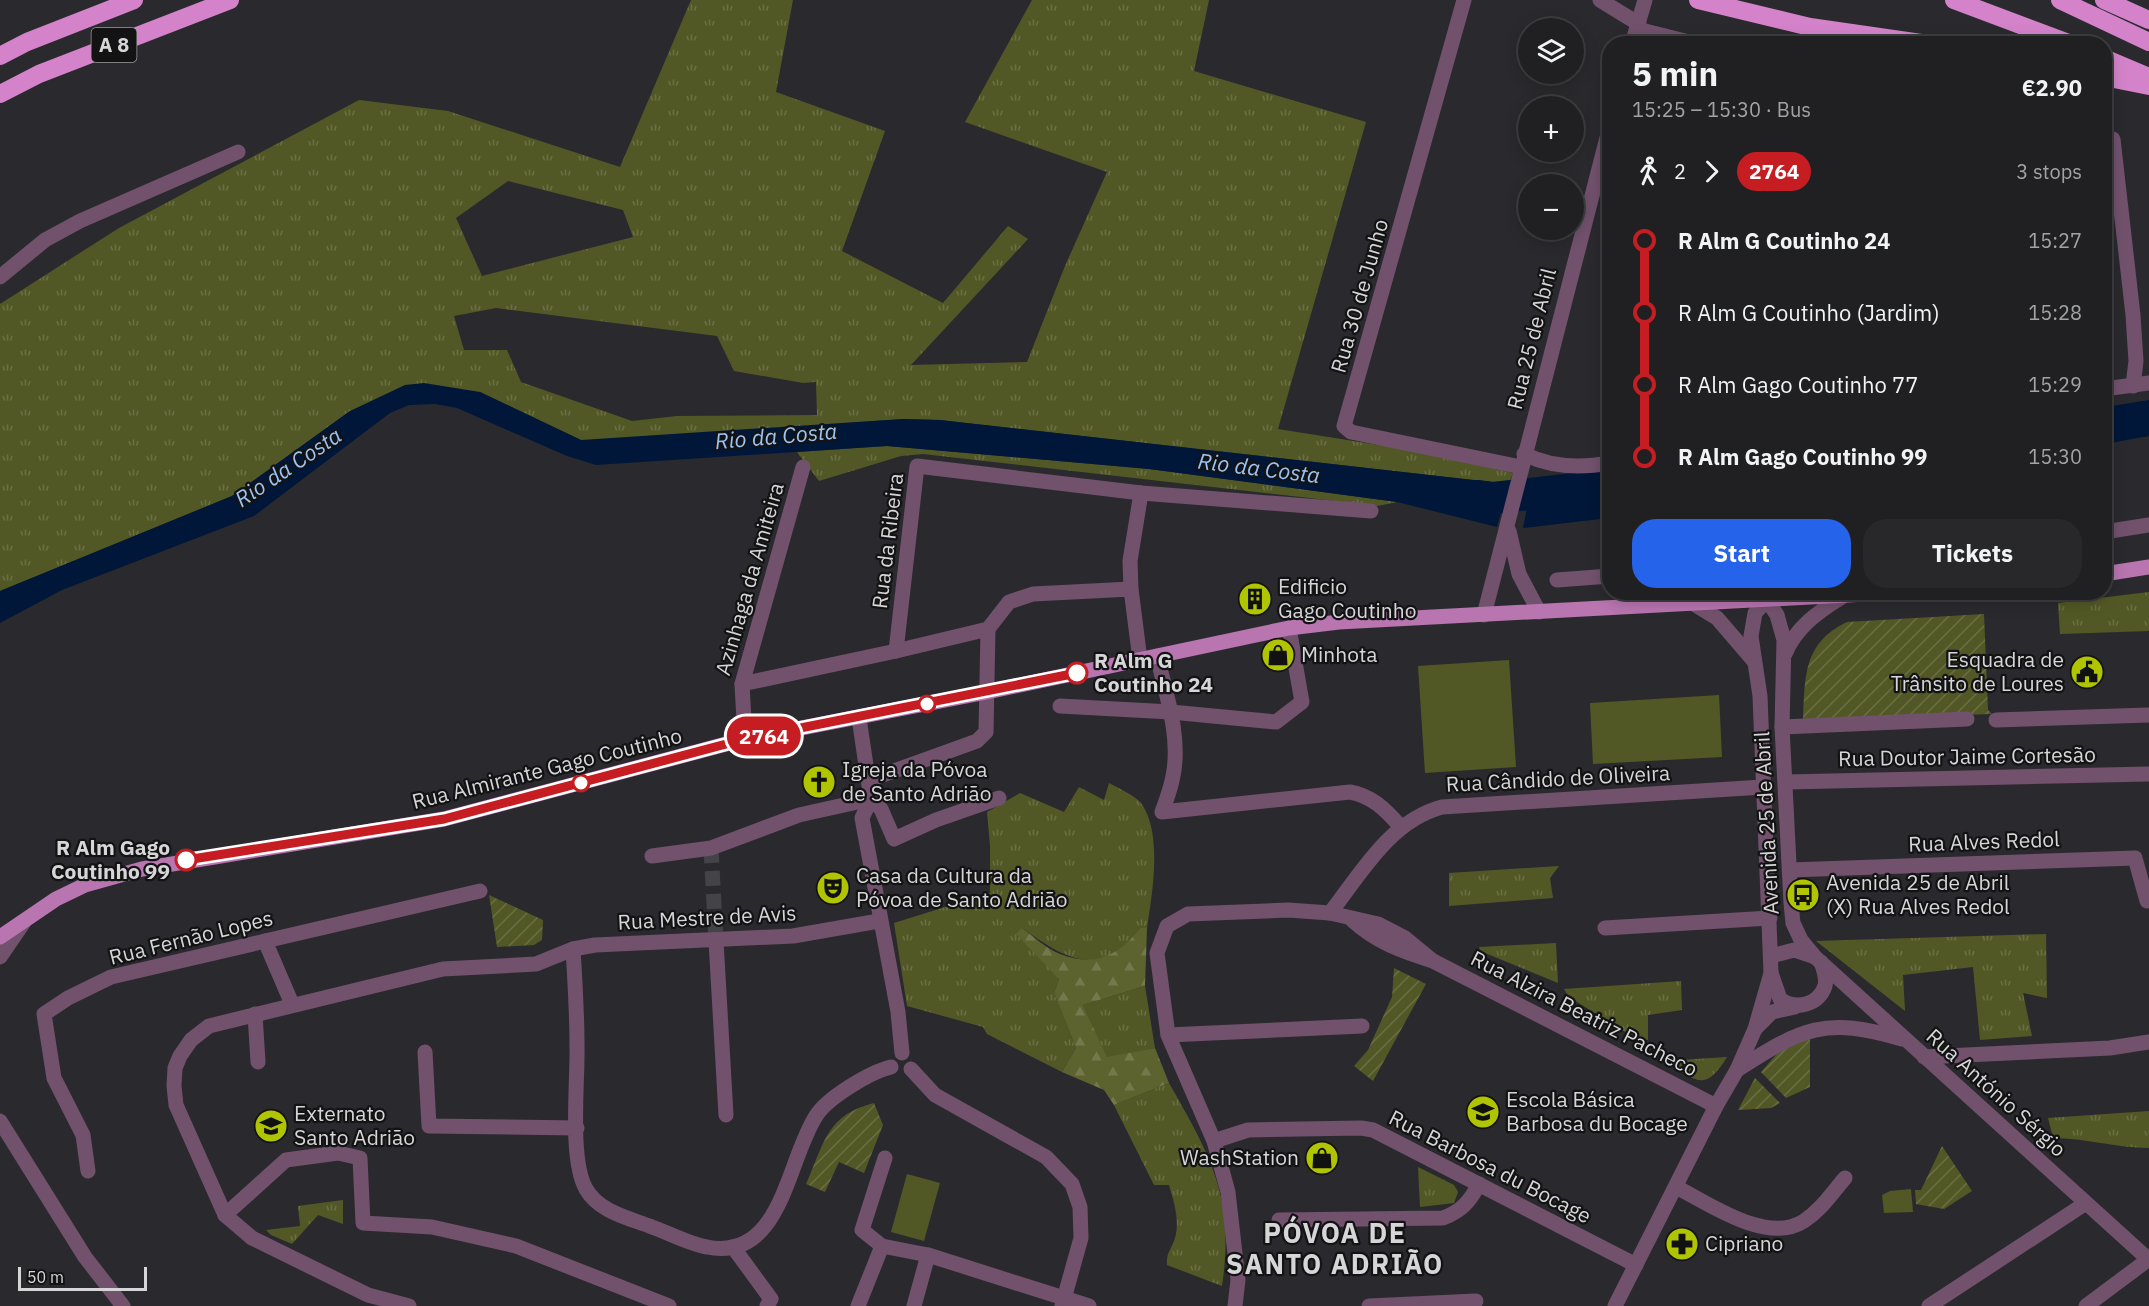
<!DOCTYPE html>
<html lang="en">
<head>
<meta charset="utf-8">
<style>
	:root { --surface:#202022; --page:#28282a; --text:#f1f3f6; --muted:#a2a3a5; --line:#3d3e40; --accent:#2563eb }
	body { margin:0; font-family:"IBM Plex Sans",sans-serif; background:var(--page); color:var(--text); height:100vh; display:flex; flex-direction:column; font-size:22px; white-space:nowrap }
	* { box-sizing:border-box; margin:0 }
	p { font-size:20px; color:var(--muted) }
	.icon { flex:none; width:33px; height:33px; fill:none; stroke:currentColor; stroke-width:2; stroke-linecap:round; stroke-linejoin:round }
	.map { position:relative; flex:1; overflow:hidden }
	.details { position:absolute; left:1602px; top:36px; width:510px; height:564px; display:flex; flex-direction:column; background:var(--surface); border-radius:24px; box-shadow:0 3px 15px #0003,0 0 0 2px var(--line) }
	.details>* { flex:none }
	.badge { padding:0 12px; border-radius:20px; font-size:21px; line-height:39px }
	.tools { position:absolute; left:1518px; top:18px; display:grid; gap:12px }
	.tools a { display:grid; place-items:center; width:66px; height:66px; border-radius:50%; background:var(--surface); box-shadow:0 3px 15px #0003,0 0 0 2px var(--line); font-size:30px }
	.scale { position:absolute; left:18px; bottom:15px; width:129px; box-sizing:border-box; padding-left:6px; border:3px solid #d6d6d9; border-top:0; font-size:16px; line-height:21px; white-space:nowrap; color:#d6d6d9; -webkit-text-stroke:4px #131314; paint-order:stroke }
	.map>.badge { position:absolute; translate:-50% -50%; box-shadow:0 0 0 3px #fff }
	.legs { display:flex; align-items:center; gap:9px; height:66px; padding:0 30px; font-size:20px }
	.legs p { margin-inline-start:auto }
	.summary { display:flex; align-items:center; justify-content:space-between; height:102px; padding:0 30px }
	h1 { font-size:33px; font-weight:700; line-height:45px }
	.button { display:flex; gap:12px; margin-top:auto; padding:12px 30px }
	.button a { flex:1; height:69px; border-radius:24px; background:var(--accent); color:#fff; font-size:24px; font-weight:700; line-height:69px; text-align:center }
	.button a+a { background:var(--page); color:var(--text) }
	ul { padding:0 30px; list-style:none }
	li { display:flex; align-items:center; gap:21px; height:72px; font-size:22px }
	li i { display:grid; place-items:center; width:9px; height:100%; margin:0 8px; background:currentColor }
	li i::after { content:''; width:15px; height:15px; margin:-8px; border:4px solid; border-radius:50%; background:var(--surface) }
	li p { margin-inline-start:auto }
	li:first-child i { background:linear-gradient(#0000 50%,currentColor 0) }
	li:last-child i { background:linear-gradient(currentColor 50%,#0000 0) }
	.map>svg:first-child { display:block }
	.grass { fill:url(#grass-tufts); fill-rule:evenodd }
	.forest { fill:url(#forest-firs) }
	.park { fill:#525825 }
	.garden { fill:url(#garden-furrows) }
	.water { fill:#001739 }
	.lines { fill:none; stroke-linecap:round; stroke-linejoin:round }
	.river { stroke:#001739; stroke-width:32 }
	.minor-tunnel { stroke:#444448; stroke-width:15; stroke-dasharray:15 8; stroke-linecap:butt }
	.minor { stroke:#72516d; stroke-width:15 }
	.major { stroke:#b875b0; stroke-width:15 }
	.highway { stroke:#d483ca; stroke-width:18 }
	.line-1-casing { stroke:#fff; stroke-width:14 }
	.line-1 { stroke:#c61d23; stroke-width:9 }
	.stop-1-dot { fill:#fff; stroke:#c61d23; stroke-width:3 }
	.labels { text-anchor:middle; stroke-width:4.5; stroke-linejoin:round; paint-order:stroke }
	.shield { fill:#131314; stroke:#9c9c9e; stroke-width:1.5 }
	.shield-label { font-size:20px; font-weight:bold; fill:#d6d6d9 }
	.street-label { font-size:21px; fill:#d6d6d9; stroke:#131314 }
	.poi-label { font-size:21px; fill:#d6d6d9; stroke:#131314; text-anchor:start }
	.stop-label { font-size:21px; font-weight:bold; fill:#d6d6d9; stroke:#131314; text-anchor:start }
	.water-label { font-size:22px; font-style:italic; fill:#9bc3f5; stroke:#131314 }
	.district-label { font-size:27px; font-weight:bold; letter-spacing:1.5px; fill:#d6d6d9; stroke:#131314 }
</style>
</head>
<body>
<div class="map">
<svg width="2149" height="1306" viewBox="0 0 2149 1306">
	<defs>
		<pattern id="grass-tufts" width="24" height="20" patternUnits="userSpaceOnUse" patternTransform="scale(1.5)"><rect width="24" height="20" fill="#525825"/><path d="M3 7l-1-3M5 7V3M7 7l1-3M15 17l-1-3M17 17v-4M19 17l1-3" fill="none" stroke="#6a6f44"/></pattern>
		<pattern id="forest-firs" width="22" height="20" patternUnits="userSpaceOnUse" patternTransform="scale(1.5)"><rect width="22" height="20" fill="#5c632f"/><path d="M5 1l3.5 6h-7zM16 11l3.5 6h-7z" fill="#73794d"/></pattern>
		<pattern id="garden-furrows" width="10" height="10" patternUnits="userSpaceOnUse" patternTransform="scale(1.5)"><rect width="10" height="10" fill="#525825"/><path d="M-1 1l2-2M0 10L10 0M9 11l2-2" fill="none" stroke="#6a6f44"/></pattern>
	</defs>
	<rect width="100%" height="100%" fill="#2a2a2e"/>
	<g class="grass">
		<path d="M691,0h102l-17,92 109,39 -43,120 101,52 65,-77 20,13 -117,126 116,-3 38,-96 42,-94 -142,-50 67,-122h177l-15,71 172,51 -88,307 138,22 97,22 -4,11 -569,-64 -37,-1 -306,22 -16,-1 -101,-48 -130,19 -118,85 -232,95v-287l119,-76 240,-128 89,11 172,56zM508,181l115,29 10,27 -151,39 -26,-58zM496,308l221,28 17,35 69,12 13,-1 1,33 -140,1 -45,5 -111,-39 -14,-32h-43l-10,-34z"/>
		<path d="M887,446l262,23 248,33 -20,4 -15,-2 -439,-50 -22,2 -82,25 -22,-29z"/>
		<path d="M2149,592v39l-89,3 -2,-31z"/>
		<path d="M1109,783c9,5 25,12 32,20 22,30 11,91 6,125h-7c-40,52 -73,32 -118,0l37,51 -5,14 22,55 -14,24 -75,-38 -4,-7 -76,-21 -13,-83 96,-30v-47l-3,-34 33,-19 44,19 15,-25 25,13z"/>
		<path d="M1559,866l-9,12 3,20 -104,8v-33z"/>
		<path d="M2046,934l1,64 -24,-5 9,43 -52,4 -7,-73 -70,8 2,36 -89,-70z"/>
		<path d="M1556,943l2,40 -78,-32 -1,-4z"/>
		<path d="M1681,981l1,29 -34,5v25l-13,-2 -66,-41 -5,-8z"/>
		<path d="M1145,986l10,62 -48,10 -24,-53z"/>
		<path d="M1727,1057c-23,38 -32,22 -63,4z"/>
		<path d="M1169,1083c42,74 66,114 53,203l-55,-21c-1,-13 5,-16 8,-27 5,-18 -1,-36 -6,-53h-15l-40,-80z"/>
		<path d="M2149,1111v37c-33,0 -63,-10 -96,-10l-5,-20z"/>
		<path d="M1418,1167l36,18 4,7 -4,11 -34,4z"/>
		<path d="M343,1200v24l-25,-9 -26,29 -21,-9 -5,-5 34,-4 -2,-20z"/>
	</g>
	<path class="forest" d="M1022,928c11,8 25,21 38,26 35,14 59,1 80,-26h7l-2,58 -62,19 24,52 48,-9 14,35 -55,22 -10,-15 -42,-18 14,-24 -22,-55 5,-14 -43,-45z"/>
	<g class="park">
		<path d="M1509,660l7,107 -91,6 -7,-107z"/>
		<path d="M1719,695l3,62 -129,7 -3,-61z"/>
		<path d="M907,1174l33,9 -16,58 -33,-9z"/>
		<path d="M1911,1189l2,23 -29,1 -2,-18 8,-4z"/>
	</g>
	<g class="garden">
		<path d="M1984,614l4,96 4,4 -189,6c2,-44 0,-77 44,-98z"/>
		<path d="M489,895l54,25 -1,20 -8,5 -37,2z"/>
		<path d="M1394,968l32,16 -53,97 -19,-15 14,-16 24,-53z"/>
		<path d="M1810,1038v49l-24,11 -25,-26 21,-24z"/>
		<path d="M1755,1078l25,25 -9,5 -33,2z"/>
		<path d="M874,1103l9,22 -19,48 -25,-11 -14,30 -19,-8c18,-40 20,-69 68,-81z"/>
		<path d="M1942,1146l30,45 -28,18 -28,-5 -1,-14h6z"/>
	</g>
	<g class="water">
		<path d="M424,383l56,9 101,48 322,-21 37,1 569,64 -12,43 -100,-25 -248,-33 -262,-23 -291,19 -29,-9 -110,-48 -22,-4 -26,1 -19,8 -136,103 -192,74 -62,33v-32l232,-95 118,-85 55,-26z"/>
		<path d="M2149,400v36l-44,8v-37z"/>
		<path d="M1609,473v45l-86,10 9,-46z"/>
	</g>
	<g class="lines">
		<path class="river" d="M1479,496l14,2 117,-13"/>
		<path class="minor-tunnel" d="M711,848l5,93"/>
		<g class="minor">
			<path d="M1464,0l-120,426 7,6 170,35"/>
			<path d="M1600,0l39,24"/>
			<path d="M1637,29l60,15"/>
			<path d="M1632,44l13,-44"/>
			<path d="M2113,139l20,176 3,46 -3,25"/>
			<path d="M0,277l45,-37 35,-19 158,-69"/>
			<path d="M2104,389l45,-6"/>
			<path d="M1524,454c27,14 57,14 86,9"/>
			<path d="M1509,531l10,43 20,38"/>
			<path d="M2104,532l45,-7"/>
			<path d="M1557,580l53,-4"/>
			<path d="M1131,589l-1,-28 11,-68"/>
			<path d="M1694,604l23,14 37,43"/>
			<path d="M1484,615l126,-489"/>
			<path d="M896,651l92,-22 21,-27 24,-8 98,-5 9,71"/>
			<path d="M1785,654c11,-27 33,-42 57,-57"/>
			<path d="M1157,656c9,38 24,81 16,120 -2,12 -7,25 -11,36l188,-20c22,4 35,17 50,34"/>
			<path d="M742,684l154,-33 21,-185 224,27 230,18"/>
			<path d="M1060,706l111,6 105,10 26,-20 -13,-74"/>
			<path d="M859,718l12,81 -9,19 36,194 4,41"/>
			<path d="M1996,720l153,-5"/>
			<path d="M1782,727l185,-8"/>
			<path d="M745,739l-3,-55 61,-217"/>
			<path d="M869,780l108,-39 9,-9 2,-103"/>
			<path d="M1786,782l363,-8"/>
			<path d="M652,856l59,-8 88,-33 72,-16 10,10 13,30 42,-19 63,-22"/>
			<path d="M1790,870l345,-12 12,43"/>
			<path d="M1330,913c32,-41 60,-92 112,-106l321,-20"/>
			<path d="M1352,920c24,22 49,31 81,41l283,145"/>
			<path d="M1605,928l165,-10"/>
			<path d="M265,941l27,63"/>
			<path d="M716,941l10,174"/>
			<path d="M573,949c2,32 4,64 4,96 1,36 -8,114 9,144 13,23 43,29 66,38 17,6 37,17 55,20 75,15 80,-87 109,-131 11,-18 54,-44 75,-49"/>
			<path d="M1771,956l23,-6 21,7"/>
			<path d="M0,957l24,-35"/>
			<path d="M1771,973l9,26c15,11 38,7 45,-13 2,-8 -1,-16 -4,-24"/>
			<path d="M255,1014l3,48"/>
			<path d="M1755,1029l17,-17 23,-5"/>
			<path d="M1168,1035l194,-9"/>
			<path d="M425,1052l4,74 148,2"/>
			<path d="M1924,1057l186,-9 39,-6"/>
			<path d="M911,1069l24,26 111,62 26,27 8,23 1,31 -19,68"/>
			<path d="M1737,1070c65,-42 88,-54 165,-31"/>
			<path d="M0,1121l85,136 38,49"/>
			<path d="M1214,1141l34,-11 113,-2 12,2 263,135"/>
			<path d="M885,1158l-23,72 20,16 46,9 161,51"/>
			<path d="M88,1171l-5,-36 -29,-57 -10,-64 24,-16 43,-21 369,-86"/>
			<path d="M1676,1187c34,17 91,58 128,34 17,-11 28,-28 41,-43"/>
			<path d="M225,1215l61,-55 52,-7 22,5 3,65 69,4 84,19 153,60"/>
			<path d="M1279,1220l164,-2c19,-7 27,-17 36,-34"/>
			<path d="M733,1247l38,52 -4,7"/>
			<path d="M409,1306l-41,-11 -116,-57 -27,-23 -49,-110 -2,-19 1,-18 5,-12 11,-16 18,-14 234,-57 93,-5 37,-15 22,-4 198,-9 86,-15"/>
			<path d="M858,1306l24,-60"/>
			<path d="M914,1306l14,-51"/>
			<path d="M1235,1306l3,-26 -10,-88 -14,-51 -46,-106 -11,-82 10,-27 21,-12 100,-4 42,3 48,11 27,14 28,23"/>
			<path d="M1369,1306l107,-5"/>
			<path d="M1615,1306l101,-200 21,-36 18,-41 16,-56 -11,-277 -9,-60 4,-23 12,-13 10,15 7,25 -2,87 9,176 2,20 8,17 14,17 333,302"/>
			<path d="M1929,1306l157,-103"/>
			<path d="M2086,1306l63,-47"/>
		</g>
		<g class="major">
			<path d="M2104,574l45,-7"/>
			<path d="M0,937l56,-38 29,-14 57,-16 302,-50 301,-80 242,-47 302,-64 50,-6 565,-30"/>
		</g>
		<g class="highway">
			<path d="M1698,0l112,27 118,17"/>
			<path d="M1954,0l117,44"/>
			<path d="M2060,0l89,42"/>
			<path d="M2104,0l45,20"/>
			<path d="M0,56l27,-14 107,-42"/>
			<path d="M2104,58l45,19"/>
			<path d="M2104,77l45,9"/>
			<path d="M0,94l39,-20 191,-74"/>
		</g>
	</g>
	<g class="lines">
		<defs>
			<path id="line-1" d="M186,860l258,-41 301,-80 332,-66"/>
		</defs>
		<use href="#line-1" class="line-1-casing"/>
		<use href="#line-1" class="line-1"/>
	</g>
	<defs>
		<symbol id="building-disc" viewBox="-11 -11 22 22"><circle r="9.5" fill="#b0c500" stroke="#131314"/><path d="M-4-6H4V6H1V3H-1V6H-4ZM-2.5-4.3h1.7v1.8h-1.7ZM.8-4.3h1.7v1.8H.8ZM-2.5-1h1.7V.8h-1.7ZM.8-1h1.7V.8H.8Z" fill="#111"/></symbol>
		<symbol id="shop-disc" viewBox="-11 -11 22 22"><circle r="9.5" fill="#b0c500" stroke="#131314"/><path d="M-5-2.5h2.3a2.7 3.5 0 0 1 5.4 0H5L5.5 6h-11ZM-1.5-2.5h3a1.5 2.3 0 0 0-3 0Z" fill="#111"/></symbol>
		<symbol id="civic-disc" viewBox="-11 -11 22 22"><circle r="9.5" fill="#b0c500" stroke="#131314"/><path d="M-.6-6.5H3V-4.5H.6V-3L4-1V1h2V6H-6V1h2V-1L-.6-3ZM-1.2 2.5V6h2.4V2.5Z" fill="#111"/></symbol>
		<symbol id="church-disc" viewBox="-11 -11 22 22"><circle r="9.5" fill="#b0c500" stroke="#131314"/><path d="M-1.2-6h2.4v3.5h3.3v2.4h-3.3V6h-2.4V-.1h-3.3v-2.4h3.3Z" fill="#111"/></symbol>
		<symbol id="theatre-disc" viewBox="-11 -11 22 22"><circle r="9.5" fill="#b0c500" stroke="#131314"/><path d="M-5-5.5Q0-4 5-5.5V0Q5 5 0 6Q-5 5-5 0ZM-3.3-2.5H-1v1.5H-3.3ZM1-2.5H3.3v1.5H1ZM-2.8 1Q0 5.5 2.8 1Z" fill="#111"/></symbol>
		<symbol id="bus-disc" viewBox="-11 -11 22 22"><circle r="9.5" fill="#b0c500" stroke="#131314"/><path d="M-5-6H5V4H4V6H2V4H-2V6H-4V4H-5ZM-3.5-4V0h7V-4ZM-3.5 1.2v1.5H-2V1.2ZM2 1.2v1.5H3.5V1.2Z" fill="#111"/></symbol>
		<symbol id="school-disc" viewBox="-11 -11 22 22"><circle r="9.5" fill="#b0c500" stroke="#131314"/><path d="M0-5L7-2L0 1L-7-2ZM-4 1L0 2.5L4 1V4Q0 6-4 4Z" fill="#111"/></symbol>
		<symbol id="pharmacy-disc" viewBox="-11 -11 22 22"><circle r="9.5" fill="#b0c500" stroke="#131314"/><path d="M-2-6h4v4h4v4h-4v4h-4v-4h-4v-4h4Z" fill="#111"/></symbol>
	</defs>
	<g fill-rule="evenodd">
		<use href="#building-disc" x="1236" y="580" width="38" height="38"/>
		<use href="#shop-disc" x="1259" y="636" width="38" height="38"/>
		<use href="#civic-disc" x="2068" y="653" width="38" height="38"/>
		<use href="#church-disc" x="800" y="763" width="38" height="38"/>
		<use href="#theatre-disc" x="814" y="869" width="38" height="38"/>
		<use href="#bus-disc" x="1784" y="876" width="38" height="38"/>
		<use href="#school-disc" x="1464" y="1093" width="38" height="38"/>
		<use href="#school-disc" x="252" y="1107" width="38" height="38"/>
		<use href="#shop-disc" x="1303" y="1139" width="38" height="38"/>
		<use href="#pharmacy-disc" x="1663" y="1225" width="38" height="38"/>
	</g>
	<g class="stop-1-dot">
		<circle cx="1077" cy="673" r="10"/>
		<circle cx="927" cy="704" r="8"/>
		<circle cx="581" cy="783" r="8"/>
		<circle cx="186" cy="860" r="10"/>
	</g>
	<g class="labels">
		<rect class="shield" x="91.5" y="28" width="45" height="34" rx="4.5"/>
		<g class="shield-label">
			<text x="114" y="52">A 8</text>
		</g>
		<g class="street-label">
			<text transform="translate(1360 296) rotate(-74)" y="7">Rua 30 de Junho</text>
			<text transform="translate(1532 339) rotate(-76)" y="7">Rua 25 de Abril</text>
			<text transform="translate(888 541) rotate(-83)" y="7">Rua da Ribeira</text>
			<text transform="translate(750 579) rotate(-74)" y="7">Azinhaga da Amiteira</text>
			<text transform="translate(1967 757) rotate(-1)" y="7">Rua Doutor Jaime Cortesão</text>
			<text transform="translate(547 769) rotate(-14)" y="7">Rua Almirante Gago Coutinho</text>
			<text transform="translate(1558 779) rotate(-3)" y="7">Rua Cândido de Oliveira</text>
			<text transform="translate(1767 823) rotate(-93)" y="7">Avenida 25 de Abril</text>
			<text transform="translate(1984 842) rotate(-2)" y="7">Rua Alves Redol</text>
			<text transform="translate(707 918) rotate(-3)" y="7">Rua Mestre de Avis</text>
			<text transform="translate(191 938) rotate(-14)" y="7">Rua Fernão Lopes</text>
			<text transform="translate(1584 1014) rotate(27)" y="7">Rua Alzira Beatriz Pacheco</text>
			<text transform="translate(1996 1093) rotate(42)" y="7">Rua António Sérgio</text>
			<text transform="translate(1490 1167) rotate(27)" y="7">Rua Barbosa du Bocage</text>
		</g>
		<g class="poi-label">
			<text x="1278" y="594">Edificio<tspan x="1278" dy="24">Gago Coutinho</tspan></text>
			<text x="1301" y="662">Minhota</text>
			<text x="2064" y="667" text-anchor="end">Esquadra de<tspan x="2064" dy="24">Trânsito de Loures</tspan></text>
			<text x="842" y="777">Igreja da Póvoa<tspan x="842" dy="24">de Santo Adrião</tspan></text>
			<text x="856" y="883">Casa da Cultura da<tspan x="856" dy="24">Póvoa de Santo Adrião</tspan></text>
			<text x="1826" y="890">Avenida 25 de Abril<tspan x="1826" dy="24">(X) Rua Alves Redol</tspan></text>
			<text x="1506" y="1107">Escola Básica<tspan x="1506" dy="24">Barbosa du Bocage</tspan></text>
			<text x="294" y="1121">Externato<tspan x="294" dy="24">Santo Adrião</tspan></text>
			<text x="1299" y="1165" text-anchor="end">WashStation</text>
			<text x="1705" y="1251">Cipriano</text>
		</g>
		<g class="stop-label">
			<text x="1094" y="668">R Alm G<tspan x="1094" dy="24">Coutinho 24</tspan></text>
			<text x="170" y="855" text-anchor="end">R Alm Gago<tspan x="170" dy="24">Coutinho 99</tspan></text>
		</g>
		<g class="water-label">
			<text transform="translate(776 436) rotate(-5)" y="8">Rio da Costa</text>
			<text transform="translate(288 467) rotate(-34)" y="8">Rio da Costa</text>
			<text transform="translate(1259 468) rotate(7)" y="8">Rio da Costa</text>
		</g>
		<g class="district-label">
			<text x="1335" y="1243">PÓVOA DE<tspan x="1335" dy="31">SANTO ADRIÃO</tspan></text>
		</g>
	</g>
</svg>
<div class="tools">
<a><svg class="icon" aria-label="layers" viewBox="0 0 24 24"><path d="M12 4l9 5-9 5-9-5zM3 14l9 5 9-5"/></svg></a>
<a>+</a>
<a>−</a>
</div>
<div class="scale">50 m</div>
<b class="badge" style="left:764px;top:736px;background:#c61d23;color:#fff">2764</b>
<section class="details">
<div class="summary"><div><h1>5 min</h1><p>15:25 – 15:30 · Bus</p></div><b>€2.90</b></div>
<div class="legs"><svg class="icon" aria-label="walk" viewBox="0 0 24 24"><circle cx="13" cy="4" r="2"/><path d="M13 8l-2 6 4 7M11 14l-3 7M7 12l3-4h3l4 4"/></svg>2<svg class="icon" aria-label="forward" viewBox="0 0 24 24"><path d="M9 5l7 7-7 7"/></svg><b class="badge" style="background:#c61d23;color:#fff">2764</b><p>3 stops</p></div>
<ul>
<li><i style="color:#c61d23"></i><b>R Alm G Coutinho 24</b><p>15:27</p></li>
<li><i style="color:#c61d23"></i><span>R Alm G Coutinho (Jardim)</span><p>15:28</p></li>
<li><i style="color:#c61d23"></i><span>R Alm Gago Coutinho 77</span><p>15:29</p></li>
<li><i style="color:#c61d23"></i><b>R Alm Gago Coutinho 99</b><p>15:30</p></li>
</ul>
<div class="button"><a>Start</a><a>Tickets</a></div>
</section>
</div>
</body>
</html>
